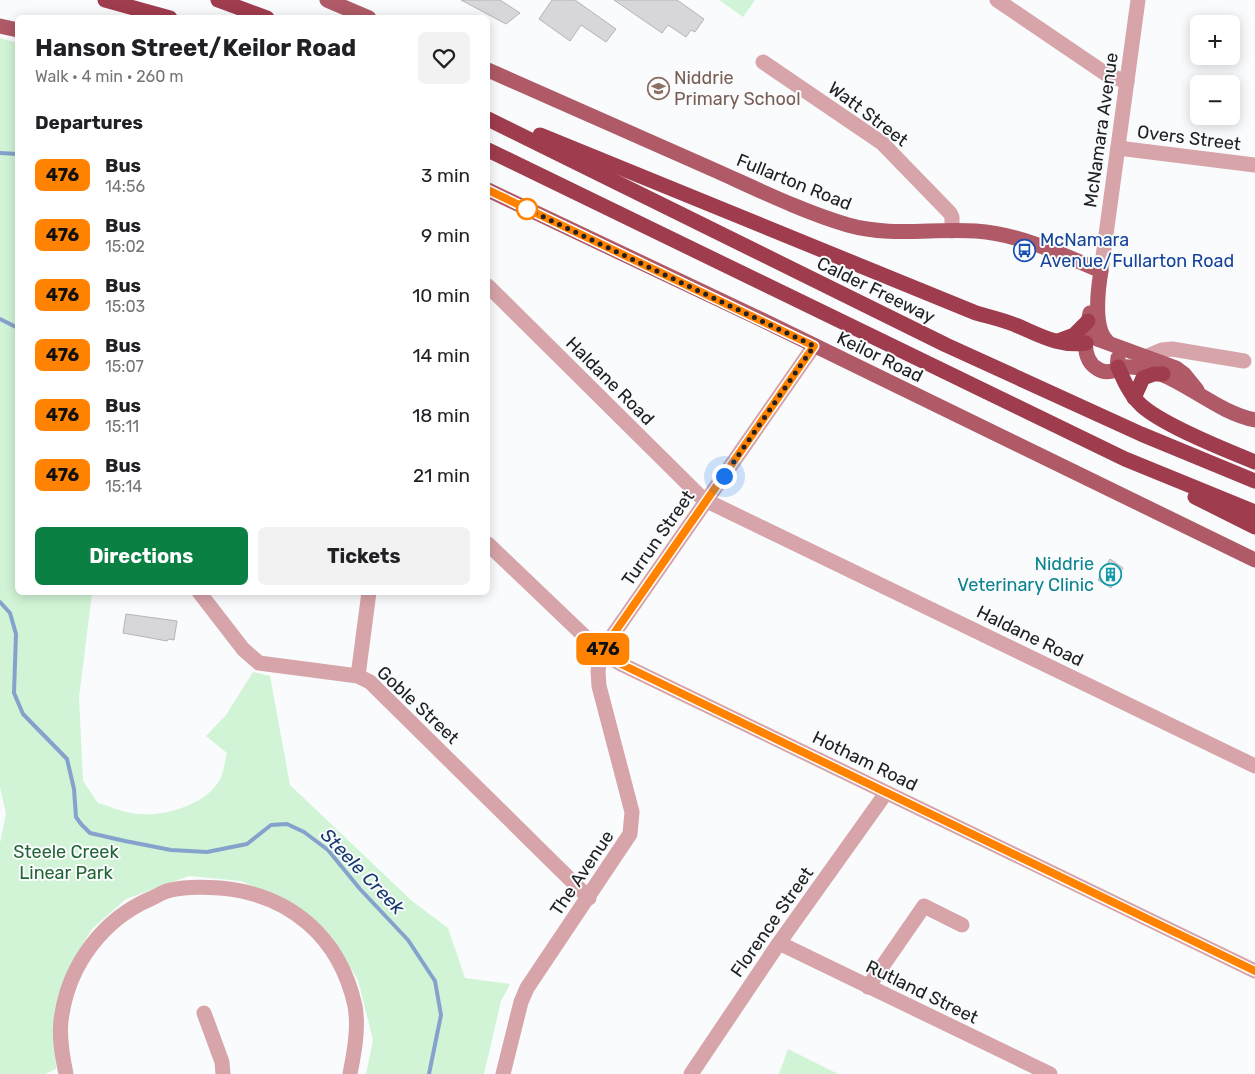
<!DOCTYPE html>
<html lang="en">
<head>
<meta charset="utf-8">
<style>
	:root { --surface:#fff; --page:#f2f2f2; --text:#202124; --muted:#757577; --accent:#0b8043 }
	body { margin:0; font-family:Rubik,sans-serif; background:var(--page); color:var(--text); height:100vh; display:flex; flex-direction:column; font-size:19px; white-space:nowrap }
	* { box-sizing:border-box; margin:0 }
	p { font-size:16px; color:var(--muted) }
	.icon { flex:none; width:28px; height:28px; fill:none; stroke:currentColor; stroke-width:2; stroke-linecap:round; stroke-linejoin:round }
	.map { position:relative; flex:1; overflow:hidden }
	.details { position:absolute; left:15px; top:15px; width:475px; height:580px; display:flex; flex-direction:column; background:var(--surface); border-radius:8px; box-shadow:0 2px 12px #0003 }
	.details>* { flex:none }
	.badge { padding:0 10px; border-radius:8px; font-size:18px; line-height:32px }
	.controls { position:absolute; left:1190px; top:15px; display:grid; gap:10px }
	.controls a { display:grid; place-items:center; width:50px; height:50px; border-radius:8px; background:var(--surface); box-shadow:0 2px 12px #0003; font-size:25px }
	.you { position:absolute; width:25px; height:25px; margin:-12px; border:4px solid #fff; border-radius:50%; background:#1a73e8; box-shadow:0 0 0 8px #1a73e833 }
	.map>.badge { position:absolute; translate:-50% -50%; box-shadow:0 0 0 2px #fff }
	h2 { padding:0 20px; font-size:19px; line-height:45px }
	.round { display:grid; place-items:center; flex:none; width:52px; height:52px; border-radius:8px; background:var(--page) }
	.head { display:flex; align-items:center; justify-content:space-between; height:85px; padding:0 20px }
	h1 { font-size:24px; font-weight:700; line-height:38px }
	.cta { display:flex; gap:10px; margin-top:auto; padding:10px 20px }
	.cta a { flex:1; height:58px; border-radius:8px; background:var(--accent); color:#fff; font-size:20px; font-weight:700; line-height:58px; text-align:center }
	.cta a+a { background:var(--page); color:var(--text) }
	ul { padding:0; list-style:none }
	li { display:flex; align-items:center; gap:15px; height:60px; padding:0 20px }
	li div { flex:1 }
	li b { display:block; font-size:19px }
	li em { font-style:normal }
	li .badge { min-width:55px; font-weight:700; text-align:center }
	.map>svg:first-child { display:block }
	.green { fill:#d0f4d5 }
	.lines { fill:none; stroke-linecap:round; stroke-linejoin:round }
	.stream { stroke:#85a2cd; stroke-width:4 }
	.building { fill:#d7d6d9; stroke:#b5b4b6 }
	.minor { stroke:#d6a4a9; stroke-width:15 }
	.major { stroke:#af5a66; stroke-width:15 }
	.highway { stroke:#9f3c4e; stroke-width:15 }
	.line-casing { stroke:#fff; stroke-width:11 }
	.line { stroke:#ff8200; stroke-width:8 }
	.walk { stroke:#202122; stroke-width:5; stroke-dasharray:0 9 }
	.stop-dot { fill:#fff; stroke:#ff8200; stroke-width:2.5 }
	.labels { text-anchor:middle; stroke-width:4; stroke-linejoin:round; paint-order:stroke }
	.education-label { font-size:18px; fill:#785e54; stroke:#f9fbfd; text-anchor:start }
	.street-label { font-size:18px; fill:#202122; stroke:#f9fbfd }
	.transit-label { font-size:18px; fill:#164399; stroke:#f9fbfd; text-anchor:start }
	.culture-label { font-size:18px; fill:#0d838f; stroke:#f9fbfd; text-anchor:end }
	.park-label { font-size:18px; fill:#246535; stroke:#f9fbfd }
	.water-label { font-size:19px; font-style:italic; fill:#153a6f; stroke:#f9fbfd }
</style>
</head>
<body>
<div class="map">
<svg width="1255" height="1074" viewBox="0 0 1255 1074">
	<rect width="100%" height="100%" fill="#f9fbfd"/>
	<g class="green">
		<path d="M719,0h36l-12,17z"/>
		<path d="M0,38l18,5v549l74,1 -13,104 4,84 15,22c13,4 27,10 41,11 25,3 69,-10 81,-35 4,-8 5,-18 7,-26l-21,-17 20,-21 27,-43 17,4 20,109 122,116 36,27 17,50 45,6 -9,17 -17,73h-118l7,-34 -15,-60 -27,-44 -39,-33 -51,-22 -52,-5 -63,23 -34,30 -25,42 -13,53 2,45 -11,5h-45v-231l6,-30 -6,-25z"/>
		<path d="M788,1049l50,25h-59z"/>
	</g>
	<g class="lines">
		<g class="stream">
			<path d="M0,153l18,1"/>
			<path d="M0,319l18,9"/>
			<path d="M0,602l10,11 6,21 -2,59 9,21 44,45 7,30 2,28 5,7 9,9 35,8 46,9 36,2 40,-8 24,-19 16,-1 17,8 24,18 32,39 48,51 27,41 6,34 -12,59"/>
		</g>
	</g>
	<g class="building">
		<path d="M461,0h39l20,13 -14,11z"/>
		<path d="M552,0h23l41,29 -10,13 -25,-17 -11,16 -31,-22z"/>
		<path d="M614,0h63l27,19 -9,13 -4,-2 -5,7 -18,-12 -6,8z"/>
		<path d="M1110,559l13,9 -12,20 -13,-8z"/>
		<path d="M126,614l51,7 -3,19 -6,-1 -1,2 -44,-8z"/>
	</g>
	<g class="lines">
		<g class="minor">
			<path d="M997,0l109,74 21,8"/>
			<path d="M763,62l119,81 68,70 2,4v14"/>
			<path d="M1118,148l137,17"/>
			<path d="M1101,271l37,-271"/>
			<path d="M488,286l218,216"/>
			<path d="M1148,356l14,-6 10,-1 72,12"/>
			<path d="M707,501l548,265"/>
			<path d="M488,544l113,108 20,12 634,307"/>
			<path d="M199,592l44,57 16,14 99,13 12,6 219,216"/>
			<path d="M358,676l11,-84"/>
			<path d="M779,943l271,131"/>
			<path d="M868,987l56,-81 38,19"/>
			<path d="M204,1013l18,49 1,12"/>
			<path d="M66,1074c-4,-19 -8,-41 -4,-60 8,-51 42,-95 88,-115 7,-3 14,-8 21,-9 16,-4 34,-3 49,-2 70,6 120,49 135,118 4,22 -1,47 -5,68"/>
			<path d="M503,1074l18,-72 6,-14 103,-154 2,-22 -33,-126 -1,-15 3,-19 213,-306"/>
			<path d="M691,1074l88,-131 107,-150"/>
		</g>
		<g class="major">
			<path d="M327,0l42,18"/>
			<path d="M0,26l18,4"/>
			<path d="M488,70c74,33 149,66 224,99 45,20 89,42 136,56 42,12 85,3 128,6 44,3 85,23 125,40 -3,18 -8,57 6,70"/>
			<path d="M488,190l270,128 497,242"/>
			<path d="M1090,313c-4,17 -11,46 8,56 6,4 13,3 19,0l1,-11"/>
			<path d="M1097,339l79,29 8,6 13,16"/>
			<path d="M1118,367c53,-5 88,43 137,53"/>
		</g>
		<g class="highway">
			<path d="M105,0l65,18"/>
			<path d="M218,0l49,18"/>
			<path d="M488,119l458,226 195,89 114,47"/>
			<path d="M540,135l436,178c14,4 28,7 42,13 23,10 42,21 68,17"/>
			<path d="M488,150l637,309 130,53"/>
			<path d="M1058,341l16,-6 14,-14"/>
			<path d="M1118,367c6,14 12,28 24,39 23,20 83,44 113,56"/>
			<path d="M1134,398l9,-20 11,-4h9"/>
			<path d="M1195,497l60,30"/>
		</g>
	</g>
	<g class="lines">
		<defs>
			<path id="line" d="M488,190l326,156 -213,306 20,12 634,307"/>
		</defs>
		<use href="#line" class="line-casing"/>
		<use href="#line" class="line"/>
		<path class="walk" d="M527,209l287,137 -90,130"/>
	</g>
	<defs>
		<symbol id="school-ring" viewBox="-11 -11 22 22"><circle r="9.5" fill="#f9fbfd" stroke="#8d6e63" stroke-width="1.5"/><path d="M0-5L7-2L0 1L-7-2ZM-4 1L0 2.5L4 1V4Q0 6-4 4Z" fill="#8d6e63"/></symbol>
		<symbol id="bus-ring" viewBox="-11 -11 22 22"><circle r="9.5" fill="#f9fbfd" stroke="#1a4fb4" stroke-width="1.5"/><path d="M-5-6H5V4H4V6H2V4H-2V6H-4V4H-5ZM-3.5-4V0h7V-4ZM-3.5 1.2v1.5H-2V1.2ZM2 1.2v1.5H3.5V1.2Z" fill="#1a4fb4"/></symbol>
		<symbol id="building-ring" viewBox="-11 -11 22 22"><circle r="9.5" fill="#f9fbfd" stroke="#0f9aa8" stroke-width="1.5"/><path d="M-4-6H4V6H1V3H-1V6H-4ZM-2.5-4.3h1.7v1.8h-1.7ZM.8-4.3h1.7v1.8H.8ZM-2.5-1h1.7V.8h-1.7ZM.8-1h1.7V.8H.8Z" fill="#0f9aa8"/></symbol>
	</defs>
	<g fill-rule="evenodd">
		<use href="#school-ring" x="646" y="76" width="25" height="25"/>
		<use href="#bus-ring" x="1012" y="238" width="25" height="25"/>
		<use href="#building-ring" x="1098" y="562" width="25" height="25"/>
	</g>
	<circle class="stop-dot" cx="527" cy="209" r="10"/>
	<g class="labels">
		<g class="education-label">
			<text x="674" y="84">Niddrie<tspan x="674" dy="21">Primary School</tspan></text>
		</g>
		<g class="street-label">
			<text transform="translate(868 114) rotate(37)" y="6">Watt Street</text>
			<text transform="translate(1101 130) rotate(-82)" y="6">McNamara Avenue</text>
			<text transform="translate(1189 138) rotate(7)" y="6">Overs Street</text>
			<text transform="translate(794 182) rotate(22)" y="6">Fullarton Road</text>
			<text transform="translate(876 290) rotate(26)" y="6">Calder Freeway</text>
			<text transform="translate(880 357) rotate(26)" y="6">Keilor Road</text>
			<text transform="translate(610 381) rotate(45)" y="6">Haldane Road</text>
			<text transform="translate(658 538) rotate(-55)" y="6">Turrun Street</text>
			<text transform="translate(1030 636) rotate(26)" y="6">Haldane Road</text>
			<text transform="translate(418 705) rotate(43)" y="6">Goble Street</text>
			<text transform="translate(865 761) rotate(26)" y="6">Hotham Road</text>
			<text transform="translate(582 873) rotate(-56)" y="6">The Avenue</text>
			<text transform="translate(772 922) rotate(-55)" y="6">Florence Street</text>
			<text transform="translate(922 992) rotate(26)" y="6">Rutland Street</text>
		</g>
		<g class="transit-label">
			<text x="1040" y="246">McNamara<tspan x="1040" dy="21">Avenue/Fullarton Road</tspan></text>
		</g>
		<g class="culture-label">
			<text x="1094" y="570">Niddrie<tspan x="1094" dy="21">Veterinary Clinic</tspan></text>
		</g>
		<g class="park-label">
			<text x="66" y="858">Steele Creek<tspan x="66" dy="21">Linear Park</tspan></text>
		</g>
		<g class="water-label">
			<text transform="translate(363 871) rotate(46)" y="7">Steele Creek</text>
		</g>
	</g>
</svg>
<div class="controls">
<a>+</a>
<a>−</a>
</div>
<div class="you" style="left:724px;top:476px"></div>
<b class="badge" style="left:603px;top:649px;background:#ff8200;color:#111">476</b>
<section class="details">
<div class="head"><div><h1>Hanson Street/Keilor Road</h1><p>Walk · 4 min · 260 m</p></div><a class="round"><svg class="icon" aria-label="heart" viewBox="0 0 24 24"><path d="M12 20l-8-8c-3-5 5-10 8-4 3-6 11-1 8 4z"/></svg></a></div>
<h2>Departures</h2>
<ul>
<li><span class="badge" style="background:#ff8200;color:#111">476</span><div><b>Bus</b><p>14:56</p></div><em>3 min</em></li>
<li><span class="badge" style="background:#ff8200;color:#111">476</span><div><b>Bus</b><p>15:02</p></div><em>9 min</em></li>
<li><span class="badge" style="background:#ff8200;color:#111">476</span><div><b>Bus</b><p>15:03</p></div><em>10 min</em></li>
<li><span class="badge" style="background:#ff8200;color:#111">476</span><div><b>Bus</b><p>15:07</p></div><em>14 min</em></li>
<li><span class="badge" style="background:#ff8200;color:#111">476</span><div><b>Bus</b><p>15:11</p></div><em>18 min</em></li>
<li><span class="badge" style="background:#ff8200;color:#111">476</span><div><b>Bus</b><p>15:14</p></div><em>21 min</em></li>
</ul>
<div class="cta"><a>Directions</a><a>Tickets</a></div>
</section>
</div>
</body>
</html>
